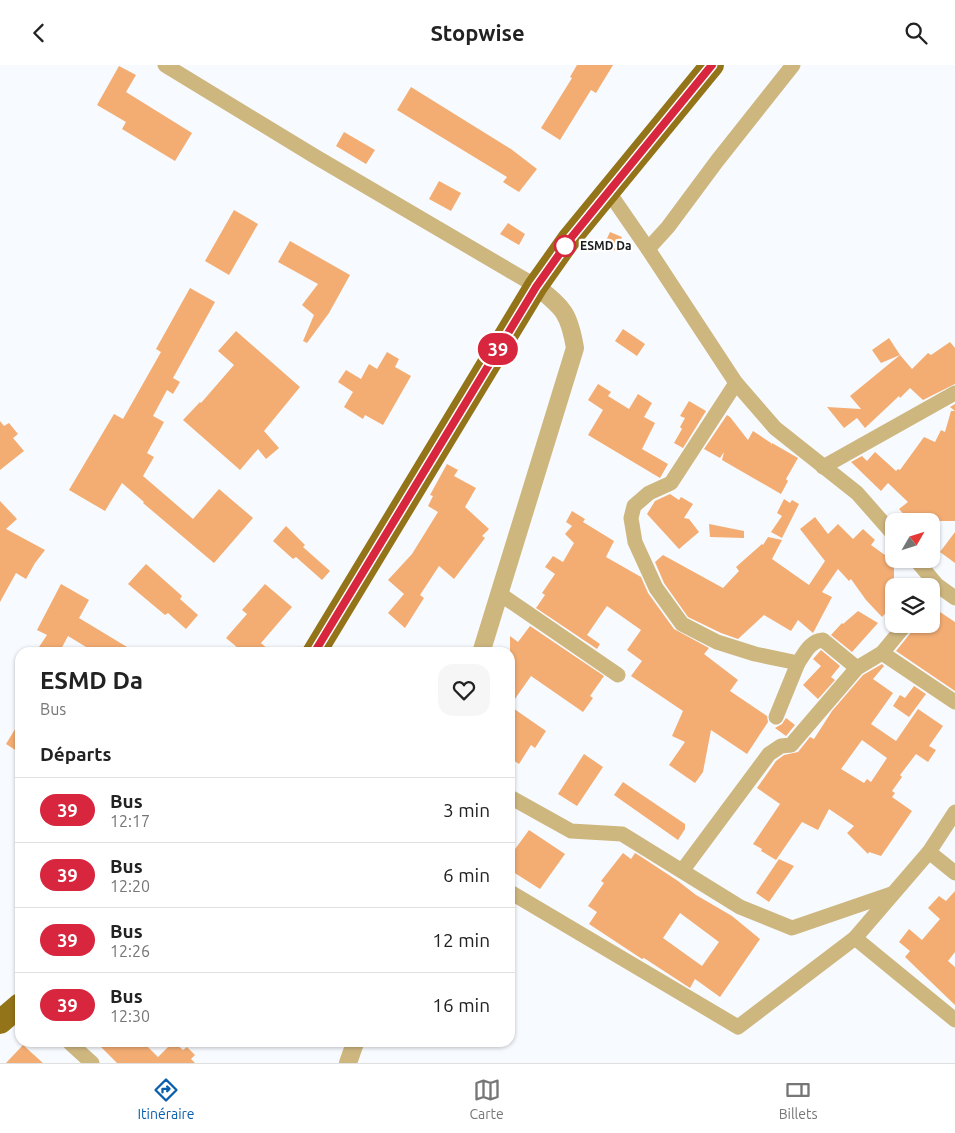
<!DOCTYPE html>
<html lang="fr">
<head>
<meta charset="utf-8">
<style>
	:root { --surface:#fff; --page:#f6f6f6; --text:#222; --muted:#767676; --line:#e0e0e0; --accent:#0a5fad }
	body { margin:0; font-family:Ubuntu,sans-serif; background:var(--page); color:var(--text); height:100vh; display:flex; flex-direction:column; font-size:19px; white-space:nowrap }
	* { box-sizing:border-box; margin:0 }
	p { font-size:16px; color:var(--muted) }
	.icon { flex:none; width:28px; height:28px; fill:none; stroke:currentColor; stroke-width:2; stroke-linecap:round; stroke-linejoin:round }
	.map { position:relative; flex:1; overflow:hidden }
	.sheet { position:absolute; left:15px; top:582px; width:500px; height:400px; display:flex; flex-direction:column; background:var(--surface); border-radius:15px; box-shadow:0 1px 4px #0004 }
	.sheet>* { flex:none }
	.badge { padding:0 10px; border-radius:16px; font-size:18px; line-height:32px }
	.needle { width:32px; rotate:51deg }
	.buttons { position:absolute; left:885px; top:448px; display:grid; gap:10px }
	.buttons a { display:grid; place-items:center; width:55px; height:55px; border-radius:10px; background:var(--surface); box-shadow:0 1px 4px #0004; font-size:25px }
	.map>.badge { position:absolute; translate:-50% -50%; box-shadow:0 0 0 2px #fff }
	h2 { padding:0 25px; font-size:19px; line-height:45px }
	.round { display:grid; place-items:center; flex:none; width:52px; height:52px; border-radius:15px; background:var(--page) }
	.headline { display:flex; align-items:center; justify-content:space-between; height:85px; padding:0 25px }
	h1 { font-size:24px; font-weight:700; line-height:38px }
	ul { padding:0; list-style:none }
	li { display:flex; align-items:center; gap:15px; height:65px; padding:0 25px; border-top:1px solid var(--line) }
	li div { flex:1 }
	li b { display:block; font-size:19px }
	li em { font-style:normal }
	li .badge { min-width:55px; font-weight:700; text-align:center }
	header { display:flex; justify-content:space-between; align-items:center; height:65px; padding:0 25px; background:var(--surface); font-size:22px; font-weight:700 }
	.dock { display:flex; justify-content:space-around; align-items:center; height:70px; border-top:1px solid var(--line); background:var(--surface); font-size:14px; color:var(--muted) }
	.dock a { display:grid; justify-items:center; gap:2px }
	.dock .active { color:var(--accent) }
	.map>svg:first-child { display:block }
	.building { fill:#f3ad73; fill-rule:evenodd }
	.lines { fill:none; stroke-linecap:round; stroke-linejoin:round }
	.minor { stroke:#ceb67f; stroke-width:15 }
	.tertiary { stroke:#ceb67f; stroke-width:18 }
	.trunk { stroke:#947418; stroke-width:24 }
	.line-casing { stroke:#fff; stroke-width:11 }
	.line { stroke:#d7263d; stroke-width:8 }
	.stop-dot { fill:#fff; stroke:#d7263d; stroke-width:2.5 }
	.labels { text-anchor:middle; stroke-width:4.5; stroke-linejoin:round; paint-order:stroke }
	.stop-label { font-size:12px; font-weight:bold; fill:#1a1b1d; stroke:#fff; text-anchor:start }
</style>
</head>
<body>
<header><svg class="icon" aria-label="back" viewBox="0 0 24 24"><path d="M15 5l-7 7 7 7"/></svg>Stopwise<svg class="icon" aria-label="search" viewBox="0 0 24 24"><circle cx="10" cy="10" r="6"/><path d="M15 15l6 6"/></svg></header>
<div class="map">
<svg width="955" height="998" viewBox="0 0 955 998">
	<rect width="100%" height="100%" fill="#f7fafe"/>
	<g class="building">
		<path d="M577,0h36l-17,28 -5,-3 -31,50 -19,-12 31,-50 -2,-1z"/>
		<path d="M119,1l17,9 -10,17 66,41 -17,28 -53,-32 4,-7 -29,-17z"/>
		<path d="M411,22l100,62 26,20 -18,23 -16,-10 4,-5 -110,-67z"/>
		<path d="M344,67l31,18 -9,14 -30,-18z"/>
		<path d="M439,116l22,12 -10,18 -22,-12z"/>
		<path d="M234,145l24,14 -29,51 -24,-14z"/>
		<path d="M508,158l17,11 -6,11 -19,-11z"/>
		<path d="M610,167l12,5 -6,14 -12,-6z"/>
		<path d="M290,176l60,34 -21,38 -22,30 -4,-2 11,-26 -12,-10 16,-21 -40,-22z"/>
		<path d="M190,223l25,14 -42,76 7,4 -7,12 -6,-4 -14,26 11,6 -17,31 7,4 -11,19 50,43 26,-30 34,29 -39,45 -71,-60 1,-1 -22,-19 -17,28 -36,-21 45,-76 9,5 38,-67 -5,-3z"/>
		<path d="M623,264l22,15 -8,12 -22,-15z"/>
		<path d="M236,266l64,56 -36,44 15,17 -13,11 -8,-10 -18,21 -57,-50 17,-18 1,1 33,-38 -16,-14z"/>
		<path d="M889,273l11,17 -19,8 -9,-13z"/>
		<path d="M950,277l5,6v36l-32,16 -13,-12 -10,10 -1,-2 -34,32 -8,-10 -13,10 -17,-21 34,2 -11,-13 50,-41 12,14 16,-16 3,2z"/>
		<path d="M387,287l12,7 -4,8 16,9 -28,49 -18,-10 -2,4 -19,-12 9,-15 -15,-10 8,-12 15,9 8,-15 8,5z"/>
		<path d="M598,319l13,8 -3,4 21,13 9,-15 14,9 -8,14 11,6 -13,26 26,15 -8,14 -72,-43 15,-25 -15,-10z"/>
		<path d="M689,336l17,10 -23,37 -9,-5 8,-14 -2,-2 5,-9 -5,-2z"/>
		<path d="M955,339v117h-45l-11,-12 9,-7 -20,-19 -7,8 -30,-29 11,-6 5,5 8,-9 21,19 2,-2 2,1 24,-33 11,5 6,-12 4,2 6,-21h4l-5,-4z"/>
		<path d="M727,350l3,2 18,23 5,-9 18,12v2l1,-2 26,15 -12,21 2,2 -7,13 -59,-34 2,-8 -4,6 -16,-9z"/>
		<path d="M0,356l4,5 5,-3 9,11 -5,4 11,13 -24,19z"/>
		<path d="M447,399l11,6 -4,6 22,12 -11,19 24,22 -7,7 3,2 -31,41 -15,-13 -19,29 4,3 -19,30 -17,-15 16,-19 -16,-14 24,-26 26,-42 -10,-6 5,-10 -3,-1z"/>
		<path d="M670,429l9,6 2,-3 12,7 -9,14 5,1 10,13 -20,17 -32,-35 8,-13z"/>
		<path d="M784,434l6,4 2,-3 7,4 -17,34 -11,-6 11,-16 -5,-3z"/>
		<path d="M0,436l17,18 -11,10 39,21 -10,13 -9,16 -10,-6 -16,29z"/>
		<path d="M572,446l13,8 -2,3 31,19 -8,16 35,20 7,16 26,36 35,19 -5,6 34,26 -8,11 37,25 1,6 -21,32 -36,-24 -8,42 -8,11 -26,-18 16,-23 -13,-6 11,-25 -52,-35 11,-15 -15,-11 14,-20 -34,-24 -20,29 13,9 -3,5 -61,-41 9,-13 -3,-2 13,-19 -10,-7 8,-11 10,6 11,-19 -9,-9 7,-8 -6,-4z"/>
		<path d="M815,452l13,17 10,-10 15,15 10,-10 12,11 -4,5 25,18 -2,3v38l-12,13 -16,-17 -15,-21 -2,2 -11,-12 -16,23 10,5 -19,36 -15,-13 -7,11 -27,-16 -26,24 -17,-6 -33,-16 -24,-34 -9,-21 8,-7 60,33 16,-17 -3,-4 26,-23 1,1 5,-8 14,3 -10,19 37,26 16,-24 -25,-32z"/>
		<path d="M709,459l35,7v7l-34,-1z"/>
		<path d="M286,461l19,19 -2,2 27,24 -8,9 -26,-23 -3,2 -20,-18z"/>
		<path d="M955,467v31l-15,-11z"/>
		<path d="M146,499l36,32 -2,3 18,16 -12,14 -18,-16 -3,2 -37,-31z"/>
		<path d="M61,519l28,16 -10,18 58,35h-41l-28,-17 -9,17h-24l12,-18 -10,-5z"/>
		<path d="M265,519l27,23 -31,36 11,10h-28l-18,-15 21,-24 -5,-4z"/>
		<path d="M931,541l24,16v69l-59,-40 17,-21 2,-6h16z"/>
		<path d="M858,546l20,12 -26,29 -21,-17 11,-12 1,1z"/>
		<path d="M530,561l74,50 -14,20 3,2 -10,14 -52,-36 -21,30v-70l8,6z"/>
		<path d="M821,585l19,16 -9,11 4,3 -17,19 -15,-14 18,-19 -8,-7z"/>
		<path d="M882,599l2,2 -11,13 20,14 -22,31 25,17 22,-32 25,17 -14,20 7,4 -8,12 -12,-8 -16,21 2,2 -10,14 3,2 -3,4 20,14 -31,45 -12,-4 -1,2 -21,-21 7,-7 -25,-17 -11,21 -16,-8 -26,38 -15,-9 1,-2 -9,-5 27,-40 -23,-16 19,-27 8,-6 14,-3 12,-15 4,2 18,-28 31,-36zM862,675l25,18 -16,24 -4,-3 -3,4 -23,-14z"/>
		<path d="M914,621l12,8 -17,23 -16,-11 7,-11 5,3z"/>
		<path d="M510,641l36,25 -11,17 -4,-3 -12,19 -9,-6z"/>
		<path d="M786,653l9,7 -9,11 -11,-8 7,-4z"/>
		<path d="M20,656v32l-14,-9z"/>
		<path d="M584,689l19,13 -26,39 -19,-12z"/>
		<path d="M623,717l62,42v5l-7,11 -64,-45z"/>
		<path d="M529,765l36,24 -25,35 -30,-19v-14z"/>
		<path d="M623,788l8,6 4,-6 8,5 35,23 18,14 36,21 28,23 -40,58 -25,-18 -5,9 -46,-30 -2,1 -53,-35 8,-12 -9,-6 16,-23 -3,-2zM680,848l39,29 -17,24 -39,-28z"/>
		<path d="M779,794l15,7 -25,36 -13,-9z"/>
		<path d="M955,826v61l-7,9 7,6v38l-50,-48 5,-6 -11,-9 10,-13 13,11 18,-21 -12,-11 11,-12 7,5z"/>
		<path d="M97,978h47l14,14 14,-14h3l8,7 4,-3 8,8 -4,4 4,4h-78z"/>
		<path d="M23,980l20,18h-37z"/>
	</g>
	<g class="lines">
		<g class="minor">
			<path d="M165,0l151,92 220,129"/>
			<path d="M608,126l40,58 88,134 39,45 82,65 37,42"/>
			<path d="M648,184l20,-22 49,-66 76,-96"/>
			<path d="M736,318l-65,100 -22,10 -15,13 -3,12 4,24 21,46 26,36 35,18 38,12 43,9c7,-10 12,-22 25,-23l34,28"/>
			<path d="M823,402l132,-74"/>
			<path d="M915,494l22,26 18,13"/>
			<path d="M500,529l118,81"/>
			<path d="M882,588l73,49"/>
			<path d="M776,652l22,-54"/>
			<path d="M510,732l61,34 51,3 118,73 52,21 99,-34"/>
			<path d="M929,787l26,21"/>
			<path d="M682,806l87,-117 12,-8 10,-1 66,-77 25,-15 24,-29"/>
			<path d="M510,827l228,135 117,-89 74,-86 26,-40"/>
			<path d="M855,873l100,82"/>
			<path d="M70,978l22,20"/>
		</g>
		<g class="tertiary">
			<path d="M481,588l94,-305c-6,-36 -12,-40 -39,-62"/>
			<path d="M348,998l7,-20"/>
		</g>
		<g class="trunk">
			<path d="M314,588l222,-367 34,-48 142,-173"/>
			<path d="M0,957l20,-17"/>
		</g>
	</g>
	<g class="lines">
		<defs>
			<path id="line" d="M314,588l222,-366 34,-48 142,-174"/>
		</defs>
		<use href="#line" class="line-casing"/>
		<use href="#line" class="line"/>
	</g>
	<circle class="stop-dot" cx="565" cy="181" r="10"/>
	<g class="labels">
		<g class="stop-label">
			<text x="580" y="185">ESMD Da</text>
		</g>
	</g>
</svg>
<div class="buttons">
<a><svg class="needle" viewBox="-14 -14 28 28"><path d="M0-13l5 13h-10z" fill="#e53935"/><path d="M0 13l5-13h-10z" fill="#767676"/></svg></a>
<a><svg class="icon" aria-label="layers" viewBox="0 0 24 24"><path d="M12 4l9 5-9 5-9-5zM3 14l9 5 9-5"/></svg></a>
</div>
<b class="badge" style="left:498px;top:284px;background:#d7263d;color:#fff">39</b>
<section class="sheet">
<div class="headline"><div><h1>ESMD Da</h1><p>Bus</p></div><a class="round"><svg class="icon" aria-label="heart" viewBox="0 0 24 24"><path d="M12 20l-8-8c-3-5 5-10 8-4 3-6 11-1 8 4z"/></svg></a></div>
<h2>Départs</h2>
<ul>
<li><span class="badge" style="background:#d7263d;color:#fff">39</span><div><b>Bus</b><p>12:17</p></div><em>3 min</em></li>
<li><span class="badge" style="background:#d7263d;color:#fff">39</span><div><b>Bus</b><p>12:20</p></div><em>6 min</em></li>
<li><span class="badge" style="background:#d7263d;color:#fff">39</span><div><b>Bus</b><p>12:26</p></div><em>12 min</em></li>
<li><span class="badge" style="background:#d7263d;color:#fff">39</span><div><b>Bus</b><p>12:30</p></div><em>16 min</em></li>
</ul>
</section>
</div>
<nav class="dock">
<a class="active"><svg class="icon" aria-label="directions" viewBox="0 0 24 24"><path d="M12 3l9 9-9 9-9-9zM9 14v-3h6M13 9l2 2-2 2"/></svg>Itinéraire</a>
<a><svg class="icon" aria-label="map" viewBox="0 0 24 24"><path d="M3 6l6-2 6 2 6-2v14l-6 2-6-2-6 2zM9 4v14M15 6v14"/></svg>Carte</a>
<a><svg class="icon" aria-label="tickets" viewBox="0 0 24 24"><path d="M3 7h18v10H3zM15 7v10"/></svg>Billets</a>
</nav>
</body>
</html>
